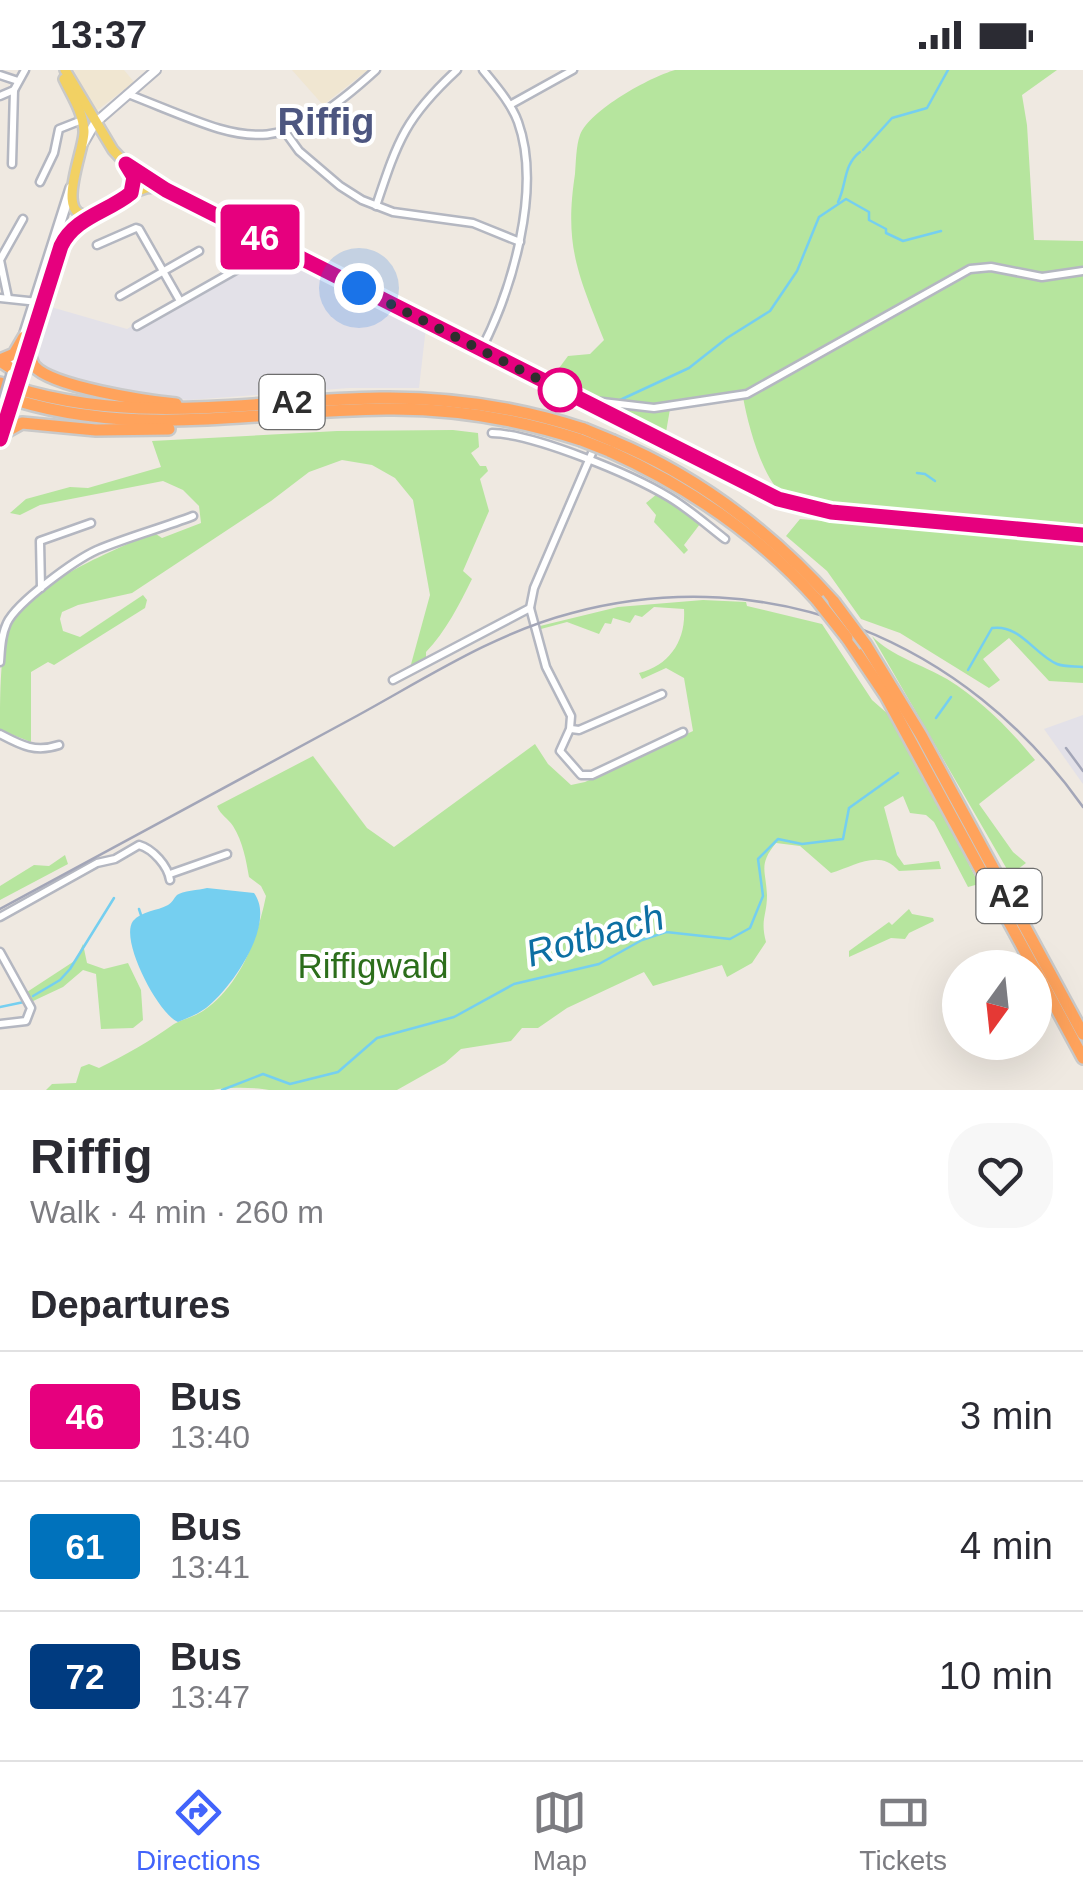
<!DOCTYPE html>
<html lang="en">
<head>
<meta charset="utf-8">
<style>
	:root { --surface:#fff; --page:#f7f7f7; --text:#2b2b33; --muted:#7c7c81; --line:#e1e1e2; --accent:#4264fb }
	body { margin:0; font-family:Helvetica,sans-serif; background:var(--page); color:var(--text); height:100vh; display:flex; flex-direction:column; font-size:38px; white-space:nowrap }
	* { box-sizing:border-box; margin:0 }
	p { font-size:32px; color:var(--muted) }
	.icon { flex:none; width:55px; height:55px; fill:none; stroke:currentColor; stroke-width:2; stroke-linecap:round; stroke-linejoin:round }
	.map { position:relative; height:1020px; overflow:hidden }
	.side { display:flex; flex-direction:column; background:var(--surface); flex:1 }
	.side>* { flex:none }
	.badge { padding:0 20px; border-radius:8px; font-size:35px; line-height:65px }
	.needle { width:65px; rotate:195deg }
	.fabs { position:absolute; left:942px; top:880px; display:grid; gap:20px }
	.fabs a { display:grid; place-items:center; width:110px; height:110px; border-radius:50%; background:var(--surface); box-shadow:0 10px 40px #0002; font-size:50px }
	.you { position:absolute; width:50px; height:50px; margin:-25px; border:8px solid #fff; border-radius:50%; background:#1a73e8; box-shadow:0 0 0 15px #1a73e833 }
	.map>.badge { position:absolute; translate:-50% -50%; box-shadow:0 0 0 5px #fff }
	h2 { padding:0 30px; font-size:38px; line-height:90px }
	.round { display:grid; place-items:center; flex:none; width:105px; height:105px; border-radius:40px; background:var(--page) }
	.head { display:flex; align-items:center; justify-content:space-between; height:170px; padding:0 30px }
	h1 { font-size:48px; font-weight:600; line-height:75px }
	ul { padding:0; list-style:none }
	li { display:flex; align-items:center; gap:30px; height:130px; padding:0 30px; border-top:2px solid var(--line) }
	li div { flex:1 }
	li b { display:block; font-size:38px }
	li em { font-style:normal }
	li .badge { min-width:110px; font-weight:700; text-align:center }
	.status { display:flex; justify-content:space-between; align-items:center; height:70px; padding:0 50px; background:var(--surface); direction:ltr }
	.status svg { height:28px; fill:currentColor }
	.tab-bar { display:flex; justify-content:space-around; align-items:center; height:140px; border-top:2px solid var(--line); background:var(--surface); font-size:28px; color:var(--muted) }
	.tab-bar a { display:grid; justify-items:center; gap:5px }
	.tab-bar .active { color:var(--accent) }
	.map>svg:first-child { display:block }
	.industrial { fill:#e3e1e8 }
	.education { fill:#f0e6d1 }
	.green { fill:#b6e59e }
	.water { fill:#75cff0 }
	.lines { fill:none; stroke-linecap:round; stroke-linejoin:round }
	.stream { stroke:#75cff0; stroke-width:2.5 }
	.minor-casing { stroke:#b4b7c1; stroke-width:11 }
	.tertiary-casing { stroke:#b4b7c1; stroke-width:12 }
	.secondary-casing { stroke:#b4b7c1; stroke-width:14 }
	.primary-casing { stroke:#c9c9c9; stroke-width:14 }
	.motorway-casing { stroke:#c9c9c9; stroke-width:16 }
	.minor { stroke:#fff; stroke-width:6 }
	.tertiary { stroke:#fff; stroke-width:8 }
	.secondary { stroke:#fff; stroke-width:9 }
	.primary { stroke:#f2d163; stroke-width:9 }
	.motorway { stroke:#ffa35c; stroke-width:11 }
	.rail { stroke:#a3a6b8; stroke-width:2.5 }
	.secondary-bridge-casing { stroke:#b4b7c1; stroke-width:14; stroke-linecap:butt }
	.motorway-bridge-casing { stroke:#c9c9c9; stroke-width:16; stroke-linecap:butt }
	.secondary-bridge { stroke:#fff; stroke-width:9 }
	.motorway-bridge { stroke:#ffa35c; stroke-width:11 }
	.line-casing { stroke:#fff; stroke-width:22 }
	.line { stroke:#e6007e; stroke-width:15 }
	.walk { stroke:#2e2e2e; stroke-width:10; stroke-dasharray:0 18 }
	.stop-dot { fill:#fff; stroke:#e6007e; stroke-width:5 }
	.labels { text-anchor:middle; stroke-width:8; stroke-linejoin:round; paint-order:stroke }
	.shield { fill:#fff; stroke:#6d6d6d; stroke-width:2.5 }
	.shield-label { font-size:32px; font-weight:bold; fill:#2e2e2e }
	.park-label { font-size:35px; fill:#2c6e1b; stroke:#fff }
	.neighbourhood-label { font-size:38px; font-weight:bold; fill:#4d5680; stroke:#fff }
	.water-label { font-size:38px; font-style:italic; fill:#0d6fa3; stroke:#fff }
</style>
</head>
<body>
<div class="status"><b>13:37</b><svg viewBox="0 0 49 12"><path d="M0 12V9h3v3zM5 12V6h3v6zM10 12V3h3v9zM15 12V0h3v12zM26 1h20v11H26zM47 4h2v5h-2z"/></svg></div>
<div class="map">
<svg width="1083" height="1020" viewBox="0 0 1083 1020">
	<rect width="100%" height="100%" fill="#efe9e1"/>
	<g class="industrial">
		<path d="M258,170l168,87 -7,61h-70l-160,12 -43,-4 -46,-10 -53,-15 -13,-13 17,-51 76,22 121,-71z"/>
		<path d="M1083,645v69l-39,-55z"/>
	</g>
	<g class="education">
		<path d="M74,0h50l10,12 -39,30z"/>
		<path d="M292,0h76l-45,35z"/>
	</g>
	<g class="green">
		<path d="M675,0h382l-35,25 5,30 7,115 49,1v28l-46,6 -63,-9 -228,126 -57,11 -51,3 -43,-9 -44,-18 17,-23 22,-2 14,-14c-26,-66 -40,-94 -29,-166 1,-12 1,-28 5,-39 10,-25 70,-58 95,-65z"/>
		<path d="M993,199l34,7 56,-4v257c-64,-6 -128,-13 -192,-19 -28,-3 -85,3 -107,-14 -22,-18 -36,-71 -41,-99l178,-95 47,-30z"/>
		<path d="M602,334l42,6 26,-1 -5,29 -68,-32z"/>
		<path d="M453,360l25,3 1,14 -8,6 9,13h6l2,5 -8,8 9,32 -26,60 9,8c-13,26 -26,52 -46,73v8l-16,8 20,-73 -17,-95 -18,-22 -23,-13 -30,-5 -33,12 -38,29 -139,92 -54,12 -16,7 -2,7 3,12 17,6 63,-42 4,5 -2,8 -91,57 -6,-3 -17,10v70l-31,-12c0,-30 0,-71 7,-100 17,-46 104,-77 146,-98l9,6 39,-15 -2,-17 -16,-16 -20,-9 -123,24 -20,10 -10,-2 16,-14 44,-12 18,1 73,-21 -9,-26 185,-10z"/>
		<path d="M657,424l43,30 -16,21 4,5 -4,4 -30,-32 2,-7 -10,-12z"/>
		<path d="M800,449l283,23v141l-34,-2 -40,-43 -26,21 17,21 -11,8 -89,-55 -39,-14 -34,-48 -41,-35z"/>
		<path d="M703,530l43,2 1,4 75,18 50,76 24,21 83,163 -11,3 -34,-65 -8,-7 -16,-2 -7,-17 -19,11 13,48 7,10 35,-4 2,8 -42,2c-20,-23 -44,-5 -68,2l-31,-27 -24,-3c-18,22 -10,27 -9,52 0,21 -7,24 -1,47l-14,21 -25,14 -5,-12 -69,21 -9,-14 -77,36 -29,20h-16l-11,13 -50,8 -16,14 -48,27h-128c-13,-3 -45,-3 -56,0h-167l6,-6 24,-1 5,-16 8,-3 10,4c27,-13 51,-27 75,-44 9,-5 20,-7 29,-13 38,-26 54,-72 63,-115l-5,-10 -12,-9c-3,-17 -6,-35 -16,-51 -5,-8 -12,-10 -16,-20l96,-50 54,72 27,19 141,-103 13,20 23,21 14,-3 108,-51 -9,-53 -18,-10 -24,11 -3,-6c31,-8 47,-33 45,-64l-30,-2 -12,10 -7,-2 -5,8 -17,-5 -2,6 -6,-1 -6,11 -32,-12 -26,7 -1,-3 78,-19z"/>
		<path d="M872,566c19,20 51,29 75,43 35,22 62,49 88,81l-56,44 34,48 13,11 -12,9 -6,-1z"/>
		<path d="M65,785l3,9 -68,36v-14l34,-21 15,1z"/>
		<path d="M909,839l3,5 21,4 1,3 -25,12 -4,6 -14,-1 -42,19v-6l40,-29 3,3z"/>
		<path d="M83,874l4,19 17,6 24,-6 13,27 2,30 -10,8 -32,1 -5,-55 -13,-4 -20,17 -32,15 -4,-10 49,-32z"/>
	</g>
	<path class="water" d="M207,818l47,5c23,31 -23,96 -48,115 -8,6 -18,10 -28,14 -19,-7 -59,-82 -45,-101 8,-10 24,-10 35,-16 4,-2 6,-7 9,-10 5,-4 22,-5 30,-7z"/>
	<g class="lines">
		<g class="stream">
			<path d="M863,80l29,-32 35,-10 21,-38"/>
			<path d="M838,132c9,-18 5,-37 22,-50"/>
			<path d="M620,330l69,-32 38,-30 43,-27 27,-40 22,-54 27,-18 23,13v8l17,9v4l17,8 38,-10"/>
			<path d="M917,403l8,1 10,7"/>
			<path d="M968,600l24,-42c28,-4 42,26 65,36 7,3 19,2 26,3"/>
			<path d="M936,648l15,-21"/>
			<path d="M139,839l2,6"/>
			<path d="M33,926l27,-16 10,-11 44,-71"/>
			<path d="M0,937l24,-5"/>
			<path d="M222,1020l41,-16 27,10 48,-12 39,-34 77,-21 60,-33 85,-20 43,-24 24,-8 64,7 20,-11 13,-32 -5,-37 20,-20 24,5 41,-5 6,-31 49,-35"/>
		</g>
		<defs>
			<g id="minor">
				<path d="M0,5l18,6"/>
				<path d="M128,24c118,46 144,71 248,-24"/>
				<path d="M0,26l14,-6 11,-20"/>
				<path d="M510,35l63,-35"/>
				<path d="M286,63l13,18 41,35 22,14 31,12 80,11 47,19"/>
				<path d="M12,94l2,-74"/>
				<path d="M40,112l14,-29 5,-24 23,-9"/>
				<path d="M376,136c22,-66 29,-88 81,-136"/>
				<path d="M97,175l39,-17 3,1 41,72"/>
				<path d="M120,226l79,-45"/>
				<path d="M0,228l38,4"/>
				<path d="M8,228l-8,-38 23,-41"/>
				<path d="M137,256l113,-64 14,-23"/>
				<path d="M481,280c31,-60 61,-161 37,-228 -7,-19 -22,-36 -35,-52"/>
				<path d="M585,330l69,8 93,-14 223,-125 21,-2 51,10 41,-6"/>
				<path d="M492,363c42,1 139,41 177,64 20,12 38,28 56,42"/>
				<path d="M595,376l-61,142 -4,20 16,59 25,49 -1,13 -10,22 21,24h11l91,-43"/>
				<path d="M41,518l-1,-47 51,-18"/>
				<path d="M0,592c1,-13 1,-26 7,-39 10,-21 68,-63 90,-73 31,-13 65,-22 96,-34"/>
				<path d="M393,610l137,-72"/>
				<path d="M571,659l8,1 83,-36"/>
				<path d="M0,664c21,11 35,19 59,11"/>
				<path d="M170,804l57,-20"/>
				<path d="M0,847l97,-54 18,-4 24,-14c14,4 29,21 31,35"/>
				<path d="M0,882l31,56 -5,13 -26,3"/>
			</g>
			<path id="tertiary" d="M83,74l12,-21 61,-53"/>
			<g id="secondary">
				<path d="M12,304l59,-186"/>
				<path d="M18,314l43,-138 11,-17 21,-14"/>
				<path d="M0,369l9,-29"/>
			</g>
			<g id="primary">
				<path d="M65,0l48,80 13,14 35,24 608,307 28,10 34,7 252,23"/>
				<path d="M64,9c8,17 19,33 20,52 1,20 -34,92 11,84 25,-5 36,-30 63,-28"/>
			</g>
			<g id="motorway">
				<path d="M28,281c2,5 3,10 6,15 18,21 113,35 142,38"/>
				<path d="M0,290l14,-6 10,-17"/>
				<path d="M0,291l15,10 3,13"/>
				<path d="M0,313c126,45 251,17 380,15 70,-1 137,9 204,31"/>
				<path d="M0,325c130,46 254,15 386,14 67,-1 131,10 195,31"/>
				<path d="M2,364l20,-11 74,7 73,-1"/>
				<path d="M613,371c87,36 158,91 221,161"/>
				<path d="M609,381c80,36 149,83 208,149"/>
				<path d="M847,568l39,58 148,272"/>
				<path d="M866,575l55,90 162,299"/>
				<path d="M1035,899l48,89"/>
			</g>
		</defs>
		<use href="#minor" class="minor-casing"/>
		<use href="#tertiary" class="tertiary-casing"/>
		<use href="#secondary" class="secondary-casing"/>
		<use href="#primary" class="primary-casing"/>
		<use href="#motorway" class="motorway-casing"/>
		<use href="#minor" class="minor"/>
		<use href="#tertiary" class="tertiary"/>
		<use href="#secondary" class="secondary"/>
		<use href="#primary" class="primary"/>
		<use href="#motorway" class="motorway"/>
		<g class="rail">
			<path d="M1066,678l17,23"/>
			<path d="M0,839c118,-64 236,-128 353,-191 70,-38 141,-85 219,-105 199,-53 394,28 511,194"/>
		</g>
		<defs>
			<g id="secondary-bridge">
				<path d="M3,335l9,-31"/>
				<path d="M9,340l9,-26"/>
			</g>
			<g id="motorway-bridge">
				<path d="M584,359l29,12"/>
				<path d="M581,370l28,11"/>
				<path d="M817,530l30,38"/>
				<path d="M834,532l32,43"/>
			</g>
		</defs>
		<use href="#secondary-bridge" class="secondary-bridge-casing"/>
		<use href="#motorway-bridge" class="motorway-bridge-casing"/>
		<use href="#secondary-bridge" class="secondary-bridge"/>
		<use href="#motorway-bridge" class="motorway-bridge"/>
	</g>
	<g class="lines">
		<defs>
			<path id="line" d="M0,369l61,-193c14,-29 47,-34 70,-53l3,-16 -8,-13 40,26 612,309 53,13 252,23"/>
		</defs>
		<use href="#line" class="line-casing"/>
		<use href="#line" class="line"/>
		<path class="walk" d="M359,218l201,102"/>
	</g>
	<circle class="stop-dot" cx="560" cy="320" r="20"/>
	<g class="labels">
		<g class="shield">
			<rect x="259.5" y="305" width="65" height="54" rx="8"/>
			<rect x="976.5" y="799" width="65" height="54" rx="8"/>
		</g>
		<g class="shield-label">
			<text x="292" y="343">A2</text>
			<text x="1009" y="837">A2</text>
		</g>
		<g class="park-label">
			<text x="373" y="908">Riffigwald</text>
		</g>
		<g class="neighbourhood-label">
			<text x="326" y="65">Riffig</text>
		</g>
		<g class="water-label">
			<text transform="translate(595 865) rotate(-16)" y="13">Rotbach</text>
		</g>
	</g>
</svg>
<div class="fabs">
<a><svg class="needle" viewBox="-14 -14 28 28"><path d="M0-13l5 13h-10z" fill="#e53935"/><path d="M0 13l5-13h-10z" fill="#7c7c81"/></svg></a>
</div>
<div class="you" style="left:359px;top:218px"></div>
<b class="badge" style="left:260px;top:167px;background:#e6007e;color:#fff">46</b>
</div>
<section class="side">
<div class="head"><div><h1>Riffig</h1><p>Walk · 4 min · 260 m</p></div><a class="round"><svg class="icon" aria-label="heart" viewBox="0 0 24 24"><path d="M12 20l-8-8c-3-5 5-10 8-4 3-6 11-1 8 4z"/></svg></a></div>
<h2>Departures</h2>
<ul>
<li><span class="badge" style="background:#e6007e;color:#fff">46</span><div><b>Bus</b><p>13:40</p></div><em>3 min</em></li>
<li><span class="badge" style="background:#0072bc;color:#fff">61</span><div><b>Bus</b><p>13:41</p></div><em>4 min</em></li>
<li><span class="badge" style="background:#003b80;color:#fff">72</span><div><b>Bus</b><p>13:47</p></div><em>10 min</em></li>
</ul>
</section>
<nav class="tab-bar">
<a class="active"><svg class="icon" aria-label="directions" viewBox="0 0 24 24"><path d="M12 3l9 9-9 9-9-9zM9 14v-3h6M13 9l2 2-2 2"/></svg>Directions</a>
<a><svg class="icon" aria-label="map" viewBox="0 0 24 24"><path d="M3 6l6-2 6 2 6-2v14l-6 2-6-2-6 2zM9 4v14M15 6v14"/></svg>Map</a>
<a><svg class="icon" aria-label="tickets" viewBox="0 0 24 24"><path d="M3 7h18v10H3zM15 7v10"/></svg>Tickets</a>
</nav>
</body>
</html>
